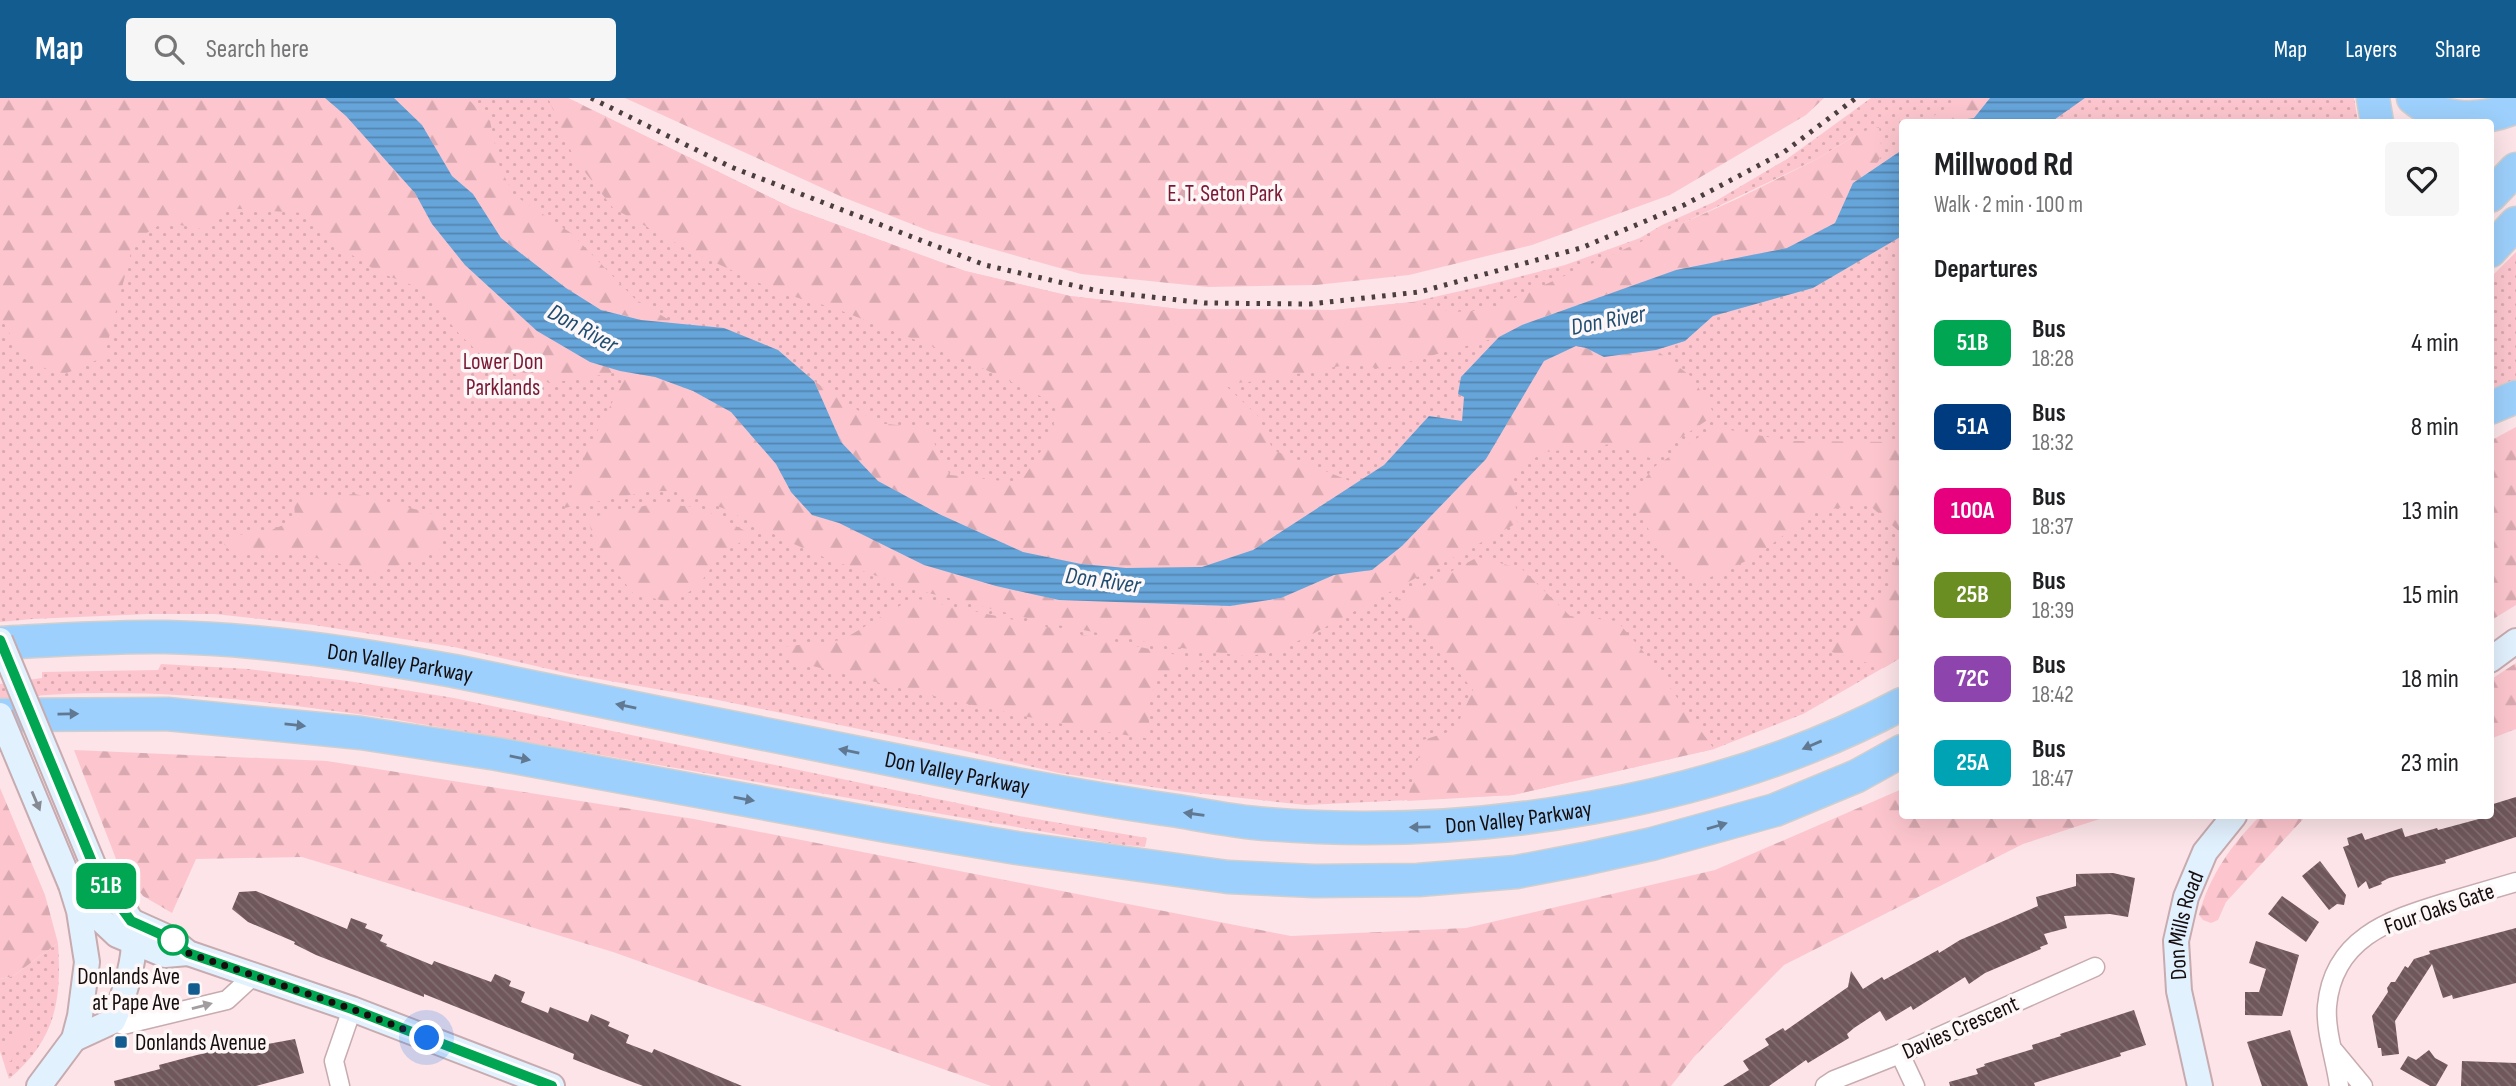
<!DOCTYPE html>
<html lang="en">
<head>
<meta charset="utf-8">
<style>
	:root { --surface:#fff; --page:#f6f6f6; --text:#202124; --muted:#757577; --accent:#125c90 }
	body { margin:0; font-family:"Sofia Sans Condensed",sans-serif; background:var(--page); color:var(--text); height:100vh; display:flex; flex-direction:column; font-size:26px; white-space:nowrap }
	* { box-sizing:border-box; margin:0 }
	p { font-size:23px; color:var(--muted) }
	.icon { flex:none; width:38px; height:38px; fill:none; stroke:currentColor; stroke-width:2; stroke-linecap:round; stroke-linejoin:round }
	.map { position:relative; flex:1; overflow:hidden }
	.side { position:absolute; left:1899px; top:21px; width:595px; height:700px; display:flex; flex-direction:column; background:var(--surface); border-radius:7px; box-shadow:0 7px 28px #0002 }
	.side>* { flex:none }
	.badge { padding:0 14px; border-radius:10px; font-size:24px; line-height:46px }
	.you { position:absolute; width:35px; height:35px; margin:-18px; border:5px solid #fff; border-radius:50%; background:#1a73e8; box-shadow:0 0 0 10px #1a73e833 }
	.map>.badge { position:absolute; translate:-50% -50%; box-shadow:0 0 0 4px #fff }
	h2 { padding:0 35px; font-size:26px; line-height:63px }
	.round { display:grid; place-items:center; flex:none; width:74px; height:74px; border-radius:7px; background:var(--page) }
	.headline { display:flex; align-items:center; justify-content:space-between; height:119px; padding:0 35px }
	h1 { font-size:33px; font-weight:700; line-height:52px }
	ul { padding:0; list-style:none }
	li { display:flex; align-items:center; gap:21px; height:84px; padding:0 35px }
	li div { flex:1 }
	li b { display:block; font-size:26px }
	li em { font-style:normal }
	li .badge { min-width:77px; font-weight:700; text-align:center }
	header { display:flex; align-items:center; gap:42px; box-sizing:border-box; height:98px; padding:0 35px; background:var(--accent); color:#fff }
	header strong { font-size:33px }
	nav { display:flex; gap:38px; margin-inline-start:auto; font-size:24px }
	.search { width:490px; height:63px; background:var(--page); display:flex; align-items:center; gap:18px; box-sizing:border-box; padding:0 24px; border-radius:7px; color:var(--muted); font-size:26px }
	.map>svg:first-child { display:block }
	.grass { fill:url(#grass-dots); fill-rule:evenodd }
	.forest { fill:url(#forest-firs) }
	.garden { fill:#fdc6ce }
	.water { fill:url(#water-rules) }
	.building { fill:url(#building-back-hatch) }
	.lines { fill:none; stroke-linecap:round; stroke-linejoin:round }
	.street-casing { stroke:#c7abaf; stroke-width:21 }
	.secondary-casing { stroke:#c7abaf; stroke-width:28 }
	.highway-casing { stroke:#d0cfcf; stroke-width:35 }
	.street { stroke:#fff; stroke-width:18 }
	.secondary { stroke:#e2f1fe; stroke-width:24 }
	.highway { stroke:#9dd0fc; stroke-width:32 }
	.rail { stroke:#4a3e40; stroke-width:5; stroke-dasharray:3.5 7; stroke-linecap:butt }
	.secondary-bridge-casing { stroke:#c7abaf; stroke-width:28; stroke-linecap:butt }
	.secondary-bridge { stroke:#e2f1fe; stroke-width:24 }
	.oneway { fill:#607891 }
	.oneway2 { fill:#868a92 }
	.oneway3 { fill:#a29e9f }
	.line-casing { stroke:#fff; stroke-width:16 }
	.line { stroke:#00a651; stroke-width:10 }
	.walk { stroke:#160d0e; stroke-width:7; stroke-dasharray:0 12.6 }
	.stop-dot { fill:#fff; stroke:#00a651; stroke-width:3.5 }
	.poi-dot { fill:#125c90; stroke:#fdf7f8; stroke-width:2.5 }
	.labels { text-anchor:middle; stroke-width:7; stroke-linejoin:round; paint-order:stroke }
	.park-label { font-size:23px; fill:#791936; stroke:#fdf7f8 }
	.street-label { font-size:23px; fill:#160d0e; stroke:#fdf7f8 }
	.poi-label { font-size:23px; fill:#160d0e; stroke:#fdf7f8; text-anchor:end }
	.water-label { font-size:24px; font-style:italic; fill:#1f4d72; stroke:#fdf7f8 }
</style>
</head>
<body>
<header>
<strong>Map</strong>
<div class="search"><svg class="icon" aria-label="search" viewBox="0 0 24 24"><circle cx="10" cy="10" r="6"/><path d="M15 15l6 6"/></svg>Search here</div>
<nav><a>Map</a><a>Layers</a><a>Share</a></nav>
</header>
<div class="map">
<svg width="2516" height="988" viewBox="0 0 2516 988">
	<defs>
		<pattern id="grass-dots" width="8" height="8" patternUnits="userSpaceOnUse" patternTransform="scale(1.75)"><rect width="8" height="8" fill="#fdc6ce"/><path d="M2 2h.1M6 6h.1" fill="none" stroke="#d8a9b0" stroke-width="1.8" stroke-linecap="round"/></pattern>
		<pattern id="forest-firs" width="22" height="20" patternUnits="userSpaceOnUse" patternTransform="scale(1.75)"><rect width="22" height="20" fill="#fdc6ce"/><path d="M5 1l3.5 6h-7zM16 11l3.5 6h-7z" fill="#d8a9b0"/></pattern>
		<pattern id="water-rules" width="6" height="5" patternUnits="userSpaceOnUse" patternTransform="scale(1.75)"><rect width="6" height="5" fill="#66a5da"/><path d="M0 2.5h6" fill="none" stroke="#5385af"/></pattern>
		<pattern id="building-back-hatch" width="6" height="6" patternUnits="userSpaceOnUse" patternTransform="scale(1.75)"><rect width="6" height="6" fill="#70575b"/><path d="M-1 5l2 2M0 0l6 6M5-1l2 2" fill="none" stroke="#826f72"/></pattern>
	</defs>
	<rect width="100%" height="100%" fill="#fce4e8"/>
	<g class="grass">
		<path d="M0,0h568l224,110 173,63 105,25 109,13 155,1 78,-8 75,-17 78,-20 75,-27 22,-13 52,-23 73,-43 84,-61h483l4,24h-456v535l-99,57 -89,35 -201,46 -207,10 -121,-13 -126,-19 -98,-23 -248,-51 -143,-25 -116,-27 -140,-22 -99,-11h-67l-116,5 -32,3zM1861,34l-140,98 -63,5 159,-76z"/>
		<path d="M2516,154v129l-26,11v-114z"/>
		<path d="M161,566l87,5 100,12 106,17 565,118 128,22 -2,9 -30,-3 -723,-125c-129,-19 -261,-35 -392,-20v-15l42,-6v-6l116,-2z"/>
		<path d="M58,845c4,59 -3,97 -49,136l-9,-28v-72l13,-3z"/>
	</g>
	<g class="forest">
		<path d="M0,0h325l21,18 69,77 17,31 33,41 27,23 128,83 34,6 39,14 39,21 44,52 15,28 21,23 27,8 157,63 63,14 171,6 51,-8 53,-23 38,-5 30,-24 84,-87 58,-98 32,-15 10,2 18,9 52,-7 36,27 23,38 -65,43 -38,-14 -66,8 -33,17 4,54 -210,114 -39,17 -24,2 -78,-10 -119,-23 -130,-33 -89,-31 -41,-18 -62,-32 -48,-18h-25l-88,17 15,-41 43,-84 -2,-11 -69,11 -54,-13 -37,-35 -38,-46 -44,-17 -46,-30 -27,-29 -82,-5 -22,21 -37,-7 -30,19 -30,116 -44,19 -38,-20 -22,-40z"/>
		<path d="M394,0h73l23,23 10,47 14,27 57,38 64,66 42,26 -36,-5 -40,-11 -35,-22 -65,-49 -28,-44 -21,-18 -30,-51z"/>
		<path d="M548,0h20l224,110 173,63 105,25 109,13 155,1 79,-8 40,10 35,-2 251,-112 78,-39 44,-27 18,-5 3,28 -9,15 -20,14 -18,39 -48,25 -111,22 -135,48 -42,19 -116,32 -32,-5 -92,17 -35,3 35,33 14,33 82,33 -102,67 -51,17 -76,1 -45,-4 -58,-12 -84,-38 -61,-33 -37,-39 -27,-61 63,42 50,5 23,47 70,8 23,-35 18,-42 -102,-49 -125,-49 -53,-15 -91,-42 -77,-43 -39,-50z"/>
		<path d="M625,0h1199l-18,17 -136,80 -138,50 -123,30 -93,10 -108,2 -127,-13 -149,-42 -92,-36z"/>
		<path d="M1962,0h28l-16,20 -27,4h-23z"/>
		<path d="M1714,329l75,14 113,1v215l-18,11 -56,-17 60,-61 14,-56 -35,-31 -53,9 -59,45 -60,27 -39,-42 -26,-44 24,-31z"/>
		<path d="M2516,329v178l-26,16v-180z"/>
		<path d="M355,396l87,22 -3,35 -62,22 -73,-18 -74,-4 -6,-7 6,-8 39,-5 26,-11 -1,-22z"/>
		<path d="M653,406l46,3 54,28 -31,18 -24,33 -26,17 -39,-10 -38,-47 -7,-28z"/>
		<path d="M1478,459l44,12 48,47 47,5 30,35 67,93 -201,46 -106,6 16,-61 32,-10 18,-40 -21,-26 -62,-60z"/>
		<path d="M913,500l292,63 -45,14 -13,28 4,36c-120,-18 -237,-47 -354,-77l-16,-15 61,-7z"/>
		<path d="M2516,565v66l-26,10v-59z"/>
		<path d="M74,652l253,11 367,58 597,117 175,-8 249,-58 187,-81v27h207l-86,28 -239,121 -90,92 -23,29h-680l-378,-134 -311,-95 -106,2 -24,54 -29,-17 -25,-32z"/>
		<path d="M0,690l45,107 13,48 -45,33 -13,3z"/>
		<path d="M2260,718h46l-80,86 -8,18 -7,3 -8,-3 -4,-5c10,-39 33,-71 61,-99z"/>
	</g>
	<path class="garden" d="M19,928l8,1 3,6 -20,29 -3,-3c-2,-12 4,-25 12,-33z"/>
	<g class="water">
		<path d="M325,0h69l28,27 30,51 21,18 28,44 65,50 35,22 40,10 83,8 54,22 36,31 27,61 37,39 61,33 84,38 58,12 45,4 76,-1 51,-17 131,-85 45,-49 33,5 2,-24 -6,-3 3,-17 38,-40 23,-12 154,-55 111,-22 48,-25 18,-40 49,-33v86l-89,52 -100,28 -28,25 -29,9 -52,7 -18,-9 -10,-2 -32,15 -58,98 -84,87 -30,24 -38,5 -53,23 -51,8 -171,-6 -63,-14 -72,-21 -85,-42 -27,-8 -21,-23 -15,-28 -45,-52 -38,-21 -38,-14 -35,-6 -30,-9 -53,-31 -72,-66 -33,-41 -17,-31 -69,-77z"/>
		<path d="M1990,0h95l-34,24h-104l27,-4z"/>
	</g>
	<g class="building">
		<path d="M2516,699v40l-71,23 1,3 -57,15 -8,4 1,2 -13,5 -3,-8 -8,7 -15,-41 6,-2 -2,-7 15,-5 3,7 37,-12 3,9 32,-9 1,2 52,-14v-11z"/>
		<path d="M2320,763l26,34 -2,10 -7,-1 -8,6 -27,-34z"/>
		<path d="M2113,775l22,5 -7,39 -18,-3 -46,2 3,12 -23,6 4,10 -8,3 1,2 -56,24 -16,11 -4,-7 -52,33 -2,-4 -25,15 -6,-10 -26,17 -7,6 2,4 -41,25 -2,-3 -37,26h-46l26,-16 -6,-9 26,-16 -4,-6 18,-11 2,3 63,-44 3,-16 12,18 19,-12 2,3 54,-30 1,3 21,-13 78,-34 -2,-9 40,-11v-12z"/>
		<path d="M256,793l91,38 4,-11 16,6 -2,4 18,7 -3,6 7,3 -1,2 46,19 2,-4 57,21 4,-8 16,7 -2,5 16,6 -4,10 27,11 2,-6 38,15 3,-8 19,8 -2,4 21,9 -3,8 26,10 2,-4 88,37h-99l-42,-16 -28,-11 1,-5 -150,-60v3l-108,-42 -22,-11 1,-2 -47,-20 -16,-13 7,-17z"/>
		<path d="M2282,798l37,26 -13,20 -38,-28z"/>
		<path d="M2516,830v55l-63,16 -1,-4 -9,3 -11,-34 -37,57 4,33 -17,2 -1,-8h-3l-6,-32 16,-24 -1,-4 4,-6h4l10,-16 3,2 6,-9 16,-5 -1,-3z"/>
		<path d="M2256,843l43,14 -17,61 -37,-1v-23h14l7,-23 -17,-6z"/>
		<path d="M2134,912l12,35 -26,8 1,3 -87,27 1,3h-85l-1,-4 29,-8 -2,-5 9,-3 -1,-2 49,-15 -1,-4 29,-9 -1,-2z"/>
		<path d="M2290,932l18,56h-46l-15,-44z"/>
		<path d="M295,941l9,34 -48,13h-141l-1,-5 46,-12 -1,-4 30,-8 48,-12 3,4z"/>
		<path d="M2429,952l6,8 13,7 -12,21h-6l-30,-17 8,-13 8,4z"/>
		<path d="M2462,963l54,2v23h-55z"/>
	</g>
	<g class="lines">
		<defs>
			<g id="street">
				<path d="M113,923l10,4 104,-25 26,-24"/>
				<path d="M2334,953l29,35"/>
				<path d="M1900,956l15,32"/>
				<path d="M340,988l-6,-25 18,-52"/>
				<path d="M1825,988l9,-6 66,-26 195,-87"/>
				<path d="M2339,988c-3,-25 -14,-55 -12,-80 6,-67 61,-86 117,-103 24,-7 48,-14 72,-21"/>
			</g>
			<g id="secondary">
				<path d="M2490,562l26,-19"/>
				<path d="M78,795l21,25 18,17 48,20 23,-2"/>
				<path d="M131,823l40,18 17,14 164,56 200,77"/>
				<path d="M74,941l39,-18c11,-24 29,-77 17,-102 -9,-16 -23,-31 -33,-45"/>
				<path d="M39,988l35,-47 6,-23 7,-54 -8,-51 -8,-26"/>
				<path id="s1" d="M2200,988l-21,-95 -3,-50 10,-44 19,-45 29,-36"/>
			</g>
			<g id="highway">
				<path d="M2373,0l4,24"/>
				<path d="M2413,0c29,25 71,23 103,9"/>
				<path d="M2490,98l26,-27"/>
				<path d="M2490,153l26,-28"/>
				<path d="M2490,310l26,-11"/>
				<path id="s2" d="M0,545c55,-3 111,-7 166,-6 97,2 193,17 288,34 148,30 297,61 445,90 93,19 185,37 279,50 29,5 59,11 88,13 209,17 450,-21 636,-120"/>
				<path d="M0,617l167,-1 194,19 136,21 390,72 130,22 211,29 86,4 104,-1 98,-8 68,-13 68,-15 123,-34 82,-34 45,-25"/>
			</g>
		</defs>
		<use href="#street" class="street-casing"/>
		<use href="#secondary" class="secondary-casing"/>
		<use href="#highway" class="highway-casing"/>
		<use href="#street" class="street"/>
		<use href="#secondary" class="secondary"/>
		<use href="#highway" class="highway"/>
		<path class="rail" d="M591,0l140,69 254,98 113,26 107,12 105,1 109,-12 162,-44 103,-43 100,-53 72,-54"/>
		<defs>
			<g id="secondary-bridge">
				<path d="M0,542l97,234"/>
				<path d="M0,617l71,170"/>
			</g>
		</defs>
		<use href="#secondary-bridge" class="secondary-bridge-casing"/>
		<use href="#secondary-bridge" class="secondary-bridge"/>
	</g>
	<defs><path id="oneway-solid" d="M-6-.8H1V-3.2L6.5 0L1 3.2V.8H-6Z" transform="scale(1.75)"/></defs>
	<g class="oneway">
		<use href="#oneway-solid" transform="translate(626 608) rotate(-168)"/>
		<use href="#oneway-solid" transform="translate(68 616) rotate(-1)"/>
		<use href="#oneway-solid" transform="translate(295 627) rotate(6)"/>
		<use href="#oneway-solid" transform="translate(1812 647) rotate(157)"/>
		<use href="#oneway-solid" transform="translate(849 653) rotate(-169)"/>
		<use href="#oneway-solid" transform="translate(520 660) rotate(11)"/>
		<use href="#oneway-solid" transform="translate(744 701) rotate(10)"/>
		<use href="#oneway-solid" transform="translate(1194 716) rotate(-172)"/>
		<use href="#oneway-solid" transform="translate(1717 728) rotate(-16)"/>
		<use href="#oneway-solid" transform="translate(1420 729) rotate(179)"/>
	</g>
	<use class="oneway2" href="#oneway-solid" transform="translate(36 703) rotate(67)"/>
	<use class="oneway3" href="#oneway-solid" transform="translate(202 908) rotate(-15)"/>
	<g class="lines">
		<defs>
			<path id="line" d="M0,542l97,234 34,47 40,18 17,14 164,56 200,77"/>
		</defs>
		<use href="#line" class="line-casing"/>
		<use href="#line" class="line"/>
		<path class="walk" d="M173,842l-2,-1 17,14 164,56 75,29"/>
	</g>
	<circle class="stop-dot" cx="173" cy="842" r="14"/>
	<g class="poi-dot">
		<rect x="187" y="884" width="14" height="14" rx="3.5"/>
		<rect x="114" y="937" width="14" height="14" rx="3.5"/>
	</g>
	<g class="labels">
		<g class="park-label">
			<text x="1225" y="103">E. T. Seton Park</text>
			<text x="503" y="271">Lower Don<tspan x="503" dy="26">Parklands</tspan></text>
		</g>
		<g class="street-label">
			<text dy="8" stroke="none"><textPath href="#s2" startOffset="402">Don Valley Parkway</textPath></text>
			<text dy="8" stroke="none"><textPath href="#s2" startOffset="970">Don Valley Parkway</textPath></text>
			<text dy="8" stroke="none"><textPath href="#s2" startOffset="1536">Don Valley Parkway</textPath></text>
			<text transform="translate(2439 810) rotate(-19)" y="8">Four Oaks Gate</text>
			<text dy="8" stroke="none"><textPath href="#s1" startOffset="164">Don Mills Road</textPath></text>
			<text transform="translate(1960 929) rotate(-24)" y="8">Davies Crescent</text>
		</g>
		<g class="poi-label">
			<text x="180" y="886">Donlands Ave<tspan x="180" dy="26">at Pape Ave</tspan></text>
			<text x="135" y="952" text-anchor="start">Donlands Avenue</text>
		</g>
		<g class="water-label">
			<text transform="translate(1608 222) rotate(-11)" y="8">Don River</text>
			<text transform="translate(583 230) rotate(29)" y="8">Don River</text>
			<text transform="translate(1103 482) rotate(8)" y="8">Don River</text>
		</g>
	</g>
</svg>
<div class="you" style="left:427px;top:940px"></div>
<b class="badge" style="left:106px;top:788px;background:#00a651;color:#fff">51B</b>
<section class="side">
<div class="headline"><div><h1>Millwood Rd</h1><p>Walk · 2 min · 100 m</p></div><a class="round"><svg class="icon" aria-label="heart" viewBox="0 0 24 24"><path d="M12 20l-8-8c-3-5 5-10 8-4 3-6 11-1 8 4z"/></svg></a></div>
<h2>Departures</h2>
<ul>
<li><span class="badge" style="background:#00a651;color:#fff">51B</span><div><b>Bus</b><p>18:28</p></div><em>4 min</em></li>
<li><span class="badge" style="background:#003b80;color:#fff">51A</span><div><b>Bus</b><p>18:32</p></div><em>8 min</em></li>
<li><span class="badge" style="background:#e6007e;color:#fff">100A</span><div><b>Bus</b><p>18:37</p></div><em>13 min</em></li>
<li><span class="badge" style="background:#6b8e23;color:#fff">25B</span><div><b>Bus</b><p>18:39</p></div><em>15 min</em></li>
<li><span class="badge" style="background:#8e44ad;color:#fff">72C</span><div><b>Bus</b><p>18:42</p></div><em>18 min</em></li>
<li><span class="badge" style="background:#00a3b4;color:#fff">25A</span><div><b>Bus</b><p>18:47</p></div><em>23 min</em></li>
</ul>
</section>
</div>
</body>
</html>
